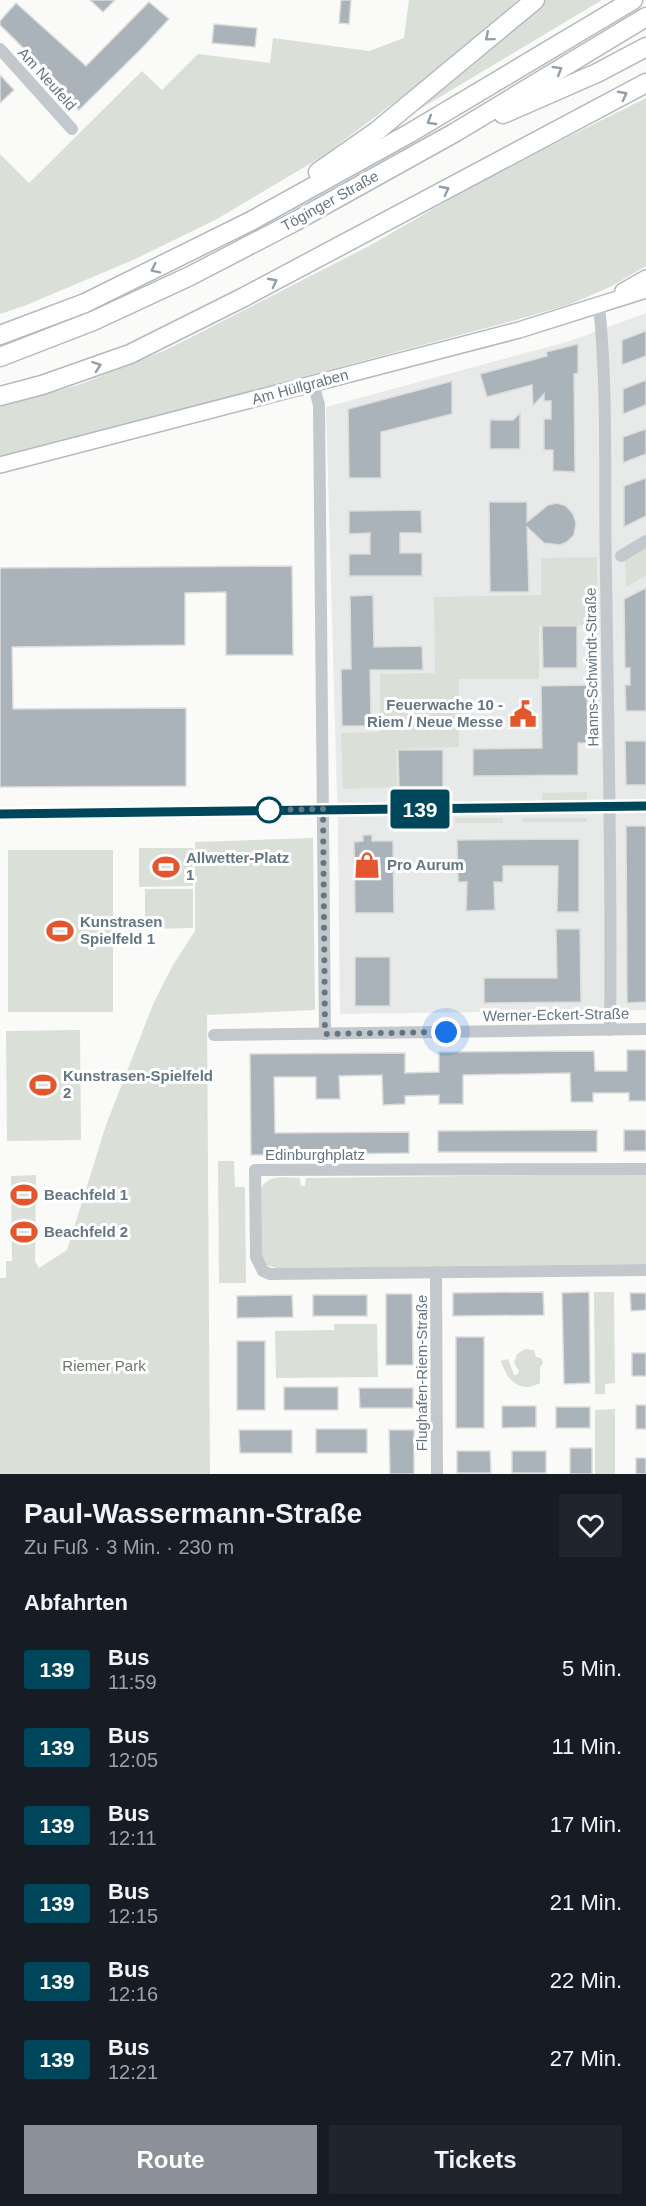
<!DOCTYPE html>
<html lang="de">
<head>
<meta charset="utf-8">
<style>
	:root { --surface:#171b24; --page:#20242c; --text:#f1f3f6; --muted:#9ea1a6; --accent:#8c9099 }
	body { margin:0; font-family:Arial,sans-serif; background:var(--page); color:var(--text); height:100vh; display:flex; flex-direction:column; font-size:22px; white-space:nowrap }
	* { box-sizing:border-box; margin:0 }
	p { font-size:20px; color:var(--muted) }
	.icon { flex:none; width:33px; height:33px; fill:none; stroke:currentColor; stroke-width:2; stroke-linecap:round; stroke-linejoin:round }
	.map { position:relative; height:1474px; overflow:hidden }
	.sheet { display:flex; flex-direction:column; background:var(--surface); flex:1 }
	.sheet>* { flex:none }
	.badge { padding:0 12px; border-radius:4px; font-size:21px; line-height:39px }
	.you { position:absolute; width:30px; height:30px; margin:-15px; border:4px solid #fff; border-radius:50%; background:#1a73e8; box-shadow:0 0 0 9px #1a73e833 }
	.map>.badge { position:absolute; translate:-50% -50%; box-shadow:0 0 0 3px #fff }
	h2 { padding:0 24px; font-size:22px; line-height:54px }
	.round { display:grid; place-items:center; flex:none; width:63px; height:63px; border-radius:0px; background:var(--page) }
	.head { display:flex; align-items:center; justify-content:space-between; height:102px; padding:0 24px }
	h1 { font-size:28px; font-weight:600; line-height:45px }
	.cta { display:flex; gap:12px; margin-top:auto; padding:12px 24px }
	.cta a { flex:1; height:69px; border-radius:0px; background:var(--accent); color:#fff; font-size:24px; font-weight:600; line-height:69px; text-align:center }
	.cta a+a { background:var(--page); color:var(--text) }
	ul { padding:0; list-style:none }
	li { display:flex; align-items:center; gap:18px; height:78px; padding:0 24px }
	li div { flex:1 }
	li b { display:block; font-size:22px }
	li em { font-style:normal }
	li .badge { min-width:66px; font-weight:700; text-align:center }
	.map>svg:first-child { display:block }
	.built { fill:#e8e9e9 }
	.green { fill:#dadfd7 }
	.building { fill:#aab3b9; stroke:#dcdcda; stroke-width:1.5 }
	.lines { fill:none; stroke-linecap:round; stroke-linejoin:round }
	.major-casing { stroke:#b5babe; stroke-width:18 }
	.highway-casing { stroke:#b4b9bd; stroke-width:21 }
	.minor { stroke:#c3c8cc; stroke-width:12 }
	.major { stroke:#fff; stroke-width:15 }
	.highway { stroke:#fff; stroke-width:18 }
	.oneway { stroke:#939fa8 }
	.line-casing { stroke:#fff; stroke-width:14 }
	.line { stroke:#00465a; stroke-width:9 }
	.walk { stroke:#657683; stroke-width:6; stroke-dasharray:0 10.8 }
	.stop-dot { fill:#fff; stroke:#00465a; stroke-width:3 }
	.labels { text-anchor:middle; stroke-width:6; stroke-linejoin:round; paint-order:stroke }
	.street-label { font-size:15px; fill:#657683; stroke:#fff }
	.poi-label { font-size:15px; font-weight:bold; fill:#657683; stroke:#fff; text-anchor:start }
	.park-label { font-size:15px; fill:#687a64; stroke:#fff }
</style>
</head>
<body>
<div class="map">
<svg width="646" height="1474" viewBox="0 0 646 1474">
	<rect width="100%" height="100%" fill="#fafaf8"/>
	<path class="built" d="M646,313v697l-306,4 -2,-182 -12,-425 244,-66z"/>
	<g class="green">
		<path d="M409,0h109l-111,93 -84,63 -106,63 -84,41 -109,46 -24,8v-160l29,29 113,-112 20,19 36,-36 72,9 3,-25 96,13 35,-13z"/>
		<path d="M544,0h58l-199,119z"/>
		<path d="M646,98v168l-36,21 -42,18 -63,18 -505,135v-51l81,-23 87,-35 201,-103 123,-71z"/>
		<path d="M646,545v31l-20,11 -1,-29z"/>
		<path d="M597,557v68l-58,1v53h-80v68l-63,2 1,38 -54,2 -2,-56 39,-1v-58l55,-1 -1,-76 107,-2v-37z"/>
		<path d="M587,792v9h-45v-8z"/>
		<rect x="455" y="818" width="48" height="5"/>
		<rect x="522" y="818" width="65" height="4"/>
		<path d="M313,838l2,172 -108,5 3,459h-210v-196h6v-17h6l-1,-85 25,-1 -1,86 4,7 28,-18 39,-125 48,-123 19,-37 22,-34v-89z"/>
		<path d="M139,848h54v38l-54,1z"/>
		<rect x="8" y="850" width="105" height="162"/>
		<path d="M145,889h48v39l-48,1z"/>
		<path d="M80,1030l1,110 -74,1 -1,-110z"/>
		<path d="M218,1161h16l1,26h10l1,96h-27z"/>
		<path d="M646,1174v90l-369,4 -11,-3 -6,-11v-64c9,-17 23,-12 40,-12l1,8h4l1,-8z"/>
		<path d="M594,1292h20l1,91 -10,1v10h-10z"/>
		<path d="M334,1324h43l1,53 -102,1 -1,-47 59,-1z"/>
		<path d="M525,1349l9,1 2,7 5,1 2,5 -3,4v16c-21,11 -33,-3 -39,-22l7,-2 6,16h3l2,-4 -5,-8 3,-9z"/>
		<path d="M615,1409v65h-20v-64z"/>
	</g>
	<g class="building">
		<path d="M90,0h25l-12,12z"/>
		<path d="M341,0h10l-2,24 -10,-1z"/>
		<path d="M149,2l20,17 -28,30 -62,61 -19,-18 4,-4 -64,-63v-4l16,-18 70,63z"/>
		<path d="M214,24l43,4 -2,19 -43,-4z"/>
		<path d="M0,75l14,15 -14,13z"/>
		<path d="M646,331v25l-24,9v-25z"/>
		<path d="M578,344v29l-4,1 1,98 -22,-1v-21h-9v-31h7v-18h-7v-7l-11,12 -1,-21 -45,12 -7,-23 67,-18 -1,-4z"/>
		<path d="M646,380v25l-23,9v-25z"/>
		<path d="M452,381v33l-71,18v46h-32l-1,-69z"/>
		<path d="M520,413v36h-30v-29h23z"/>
		<path d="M646,429v25l-23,9v-26z"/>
		<path d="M646,478v38l-22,11v-41z"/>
		<path d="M489,502h38v20l21,-17 9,-2 9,3 7,8 3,9 -2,12 -7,7 -7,3 -16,-2 -17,-16 2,65h-39z"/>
		<path d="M421,510l1,23h-22v20h22v23h-73v-22h21v-21l-21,1v-23z"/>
		<path d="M292,566l1,89h-67v-63l-41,1v52l-173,2 1,62 173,-1v78l-186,1v-219z"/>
		<path d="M646,588v123h-20l-1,-26h5v-17h-5l-1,-69z"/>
		<path d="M373,595l1,52 48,-1 1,24h-53l1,47h-6v9h-23l-1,-57h10l-1,-73z"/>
		<path d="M542,626h35v42h-34z"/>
		<path d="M587,685l1,58h-10v32l-105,1v-27l69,-1 -1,-62z"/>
		<path d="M625,741h21v44h-20z"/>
		<path d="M398,750h45v37h-44z"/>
		<path d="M626,826h20v176l-19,1z"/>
		<path d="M363,835h9v6h21l1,72h-39l-1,-71 9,-1z"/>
		<path d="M579,839v73h-22l1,-46h-55v16h-9l1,28 -29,1 1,-29h-9l-1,-42z"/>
		<path d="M556,929h24l1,73 -97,1v-25h73z"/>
		<rect x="355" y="957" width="35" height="49"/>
		<path d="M627,1050h19v51h-17v-8h-36v9h-22l-1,-29 -107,2v29h-24v-9l-34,1v8l-22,1 -1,-30 -43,1 1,23h-24v-22h-42l1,56 134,-1v21l-158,2 -1,-101 155,-1v20l34,-1v-20l155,-1 1,20h32z"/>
		<path d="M597,1130v22h-159v-21z"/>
		<rect x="624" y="1130" width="22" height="21"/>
		<path d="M543,1292l1,23 -91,1v-23z"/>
		<path d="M589,1292l1,91 -26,1 -2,-91z"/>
		<path d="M630,1293h16v17l-15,1z"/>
		<path d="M386,1294h26l1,71h-27z"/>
		<path d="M292,1295l1,22 -56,1v-22z"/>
		<rect x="313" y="1295" width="54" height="21"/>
		<rect x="456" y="1337" width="28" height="91"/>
		<rect x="237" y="1341" width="28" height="69"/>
		<rect x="632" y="1353" width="14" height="23"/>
		<rect x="284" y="1387" width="54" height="23"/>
		<path d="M359,1388h54v20h-53z"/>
		<rect x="636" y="1405" width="10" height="24"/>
		<path d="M502,1406h34v21l-34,1z"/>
		<rect x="556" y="1407" width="34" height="21"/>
		<rect x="316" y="1429" width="51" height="24"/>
		<path d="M239,1430h53v23h-52z"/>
		<path d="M389,1430h25v44h-24z"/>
		<rect x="570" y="1448" width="22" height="26"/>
		<path d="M457,1451h33l1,22h-34z"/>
		<rect x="512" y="1451" width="34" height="22"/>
		<rect x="636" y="1458" width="10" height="16"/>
	</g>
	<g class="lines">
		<defs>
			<g id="major">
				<path d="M623,291l23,-13"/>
				<path d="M0,465l519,-135 127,-40"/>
			</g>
			<g id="highway">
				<path d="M503,114l94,-41 49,-26"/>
				<path d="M318,172l60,-42 157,-130"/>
				<path d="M0,335l85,-32 166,-82 159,-88 223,-133"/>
				<path d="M0,357l93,-36 97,-45 104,-54 160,-89 192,-116"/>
				<path d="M0,396l42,-11 88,-31 114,-57 402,-214"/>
			</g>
		</defs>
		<use href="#major" class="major-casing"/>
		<use href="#highway" class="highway-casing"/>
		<g class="minor">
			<path d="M0,49l72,80"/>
			<path d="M599,305c9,88 5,178 7,267 2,152 6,305 4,458"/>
			<path d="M313,383l6,22 6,629"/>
			<path d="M621,556l25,-15"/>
			<path d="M0,814l646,-8"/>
			<path d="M214,1035l432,-6"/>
			<path d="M646,1169l-391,1 1,87 7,14 7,3 376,-4"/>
			<path d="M436,1272l1,202"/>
		</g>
		<use href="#major" class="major"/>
		<use href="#highway" class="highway"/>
	</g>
	<defs><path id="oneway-chevron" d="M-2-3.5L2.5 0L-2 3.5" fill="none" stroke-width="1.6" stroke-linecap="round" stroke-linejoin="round" transform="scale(1.5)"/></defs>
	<g class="oneway">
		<use href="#oneway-chevron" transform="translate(489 37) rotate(140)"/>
		<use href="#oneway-chevron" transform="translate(558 70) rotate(-31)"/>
		<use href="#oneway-chevron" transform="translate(623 95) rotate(-28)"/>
		<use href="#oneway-chevron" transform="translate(431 121) rotate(149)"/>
		<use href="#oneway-chevron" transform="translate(445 190) rotate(-28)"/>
		<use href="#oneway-chevron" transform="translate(155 269) rotate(154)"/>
		<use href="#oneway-chevron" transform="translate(273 282) rotate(-28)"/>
		<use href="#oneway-chevron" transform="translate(97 366) rotate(-19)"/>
	</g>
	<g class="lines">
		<defs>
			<path id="line" d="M0,814l646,-8"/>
		</defs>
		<use href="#line" class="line-casing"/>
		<use href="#line" class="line"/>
		<path class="walk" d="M269,810l54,-1 2,225 121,-2"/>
	</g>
	<defs>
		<symbol id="civic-bare" viewBox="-9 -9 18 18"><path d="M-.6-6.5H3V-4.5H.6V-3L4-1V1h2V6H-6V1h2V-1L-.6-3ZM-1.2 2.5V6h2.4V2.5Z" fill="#e4572e" stroke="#fff" stroke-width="2.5" paint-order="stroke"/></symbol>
		<symbol id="shop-bare" viewBox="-9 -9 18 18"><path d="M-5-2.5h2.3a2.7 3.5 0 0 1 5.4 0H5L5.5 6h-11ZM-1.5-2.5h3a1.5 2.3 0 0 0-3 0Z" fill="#e4572e" stroke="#fff" stroke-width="2.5" paint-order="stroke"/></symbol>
		<symbol id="stadium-bare" viewBox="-9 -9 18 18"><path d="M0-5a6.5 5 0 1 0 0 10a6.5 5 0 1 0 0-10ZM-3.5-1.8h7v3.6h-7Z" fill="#e4572e" stroke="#fff" stroke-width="2.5" paint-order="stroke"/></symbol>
	</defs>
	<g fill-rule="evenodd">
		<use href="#civic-bare" x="504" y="695" width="38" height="38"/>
		<use href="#shop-bare" x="348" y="846" width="38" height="38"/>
		<use href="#stadium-bare" x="147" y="848" width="38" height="38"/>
		<use href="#stadium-bare" x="41" y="912" width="38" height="38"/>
		<use href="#stadium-bare" x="24" y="1066" width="38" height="38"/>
		<use href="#stadium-bare" x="5" y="1176" width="38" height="38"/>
		<use href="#stadium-bare" x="5" y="1213" width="38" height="38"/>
	</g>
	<circle class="stop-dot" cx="269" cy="810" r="12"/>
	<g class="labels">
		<g class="street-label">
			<text transform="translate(47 79) rotate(48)" y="5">Am Neufeld</text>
			<text transform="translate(330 201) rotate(-29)" y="5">Töginger Straße</text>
			<text transform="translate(300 387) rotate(-15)" y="5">Am Hüllgraben</text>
			<text transform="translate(592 667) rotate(-91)" y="5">Hanns-Schwindt-Straße</text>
			<text transform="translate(556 1015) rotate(-1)" y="5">Werner-Eckert-Straße</text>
			<text x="315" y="1160">Edinburghplatz</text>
			<text transform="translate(422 1373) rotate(-90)" y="5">Flughafen-Riem-Straße</text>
		</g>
		<g class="poi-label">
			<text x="503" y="710" text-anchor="end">Feuerwache 10 -<tspan x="503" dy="17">Riem / Neue Messe</tspan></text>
			<text x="186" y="863">Allwetter-Platz<tspan x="186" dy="17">1</tspan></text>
			<text x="387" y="870">Pro Aurum</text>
			<text x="80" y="927">Kunstrasen<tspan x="80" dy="17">Spielfeld 1</tspan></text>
			<text x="63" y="1081">Kunstrasen-Spielfeld<tspan x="63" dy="17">2</tspan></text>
			<text x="44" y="1200">Beachfeld 1</text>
			<text x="44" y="1237">Beachfeld 2</text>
		</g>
		<g class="park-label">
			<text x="104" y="1371">Riemer Park</text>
		</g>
	</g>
</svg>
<div class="you" style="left:446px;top:1032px"></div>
<b class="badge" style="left:420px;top:809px;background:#00465a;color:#fff">139</b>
</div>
<section class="sheet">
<div class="head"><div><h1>Paul-Wassermann-Straße</h1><p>Zu Fuß · 3 Min. · 230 m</p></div><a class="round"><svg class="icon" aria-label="heart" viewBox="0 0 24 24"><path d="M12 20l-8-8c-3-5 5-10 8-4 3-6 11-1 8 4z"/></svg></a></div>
<h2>Abfahrten</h2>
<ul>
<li><span class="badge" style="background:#00465a;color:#fff">139</span><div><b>Bus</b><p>11:59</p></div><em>5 Min.</em></li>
<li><span class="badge" style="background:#00465a;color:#fff">139</span><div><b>Bus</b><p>12:05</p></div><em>11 Min.</em></li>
<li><span class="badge" style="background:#00465a;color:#fff">139</span><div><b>Bus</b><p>12:11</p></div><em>17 Min.</em></li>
<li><span class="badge" style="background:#00465a;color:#fff">139</span><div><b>Bus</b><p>12:15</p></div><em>21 Min.</em></li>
<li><span class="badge" style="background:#00465a;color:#fff">139</span><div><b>Bus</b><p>12:16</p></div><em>22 Min.</em></li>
<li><span class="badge" style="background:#00465a;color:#fff">139</span><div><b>Bus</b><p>12:21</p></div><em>27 Min.</em></li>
</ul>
<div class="cta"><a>Route</a><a>Tickets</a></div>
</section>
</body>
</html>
